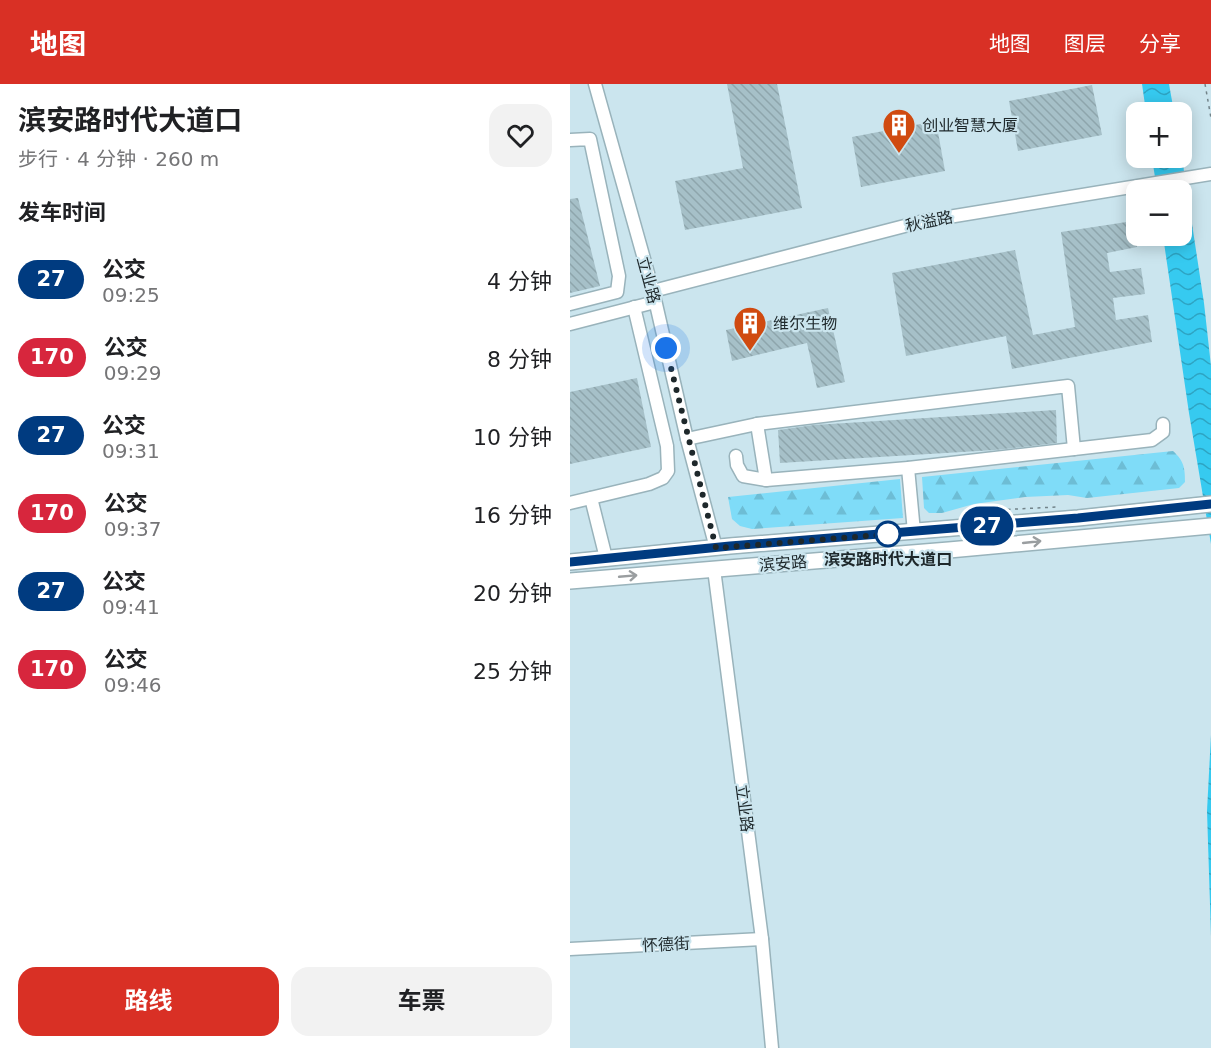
<!DOCTYPE html>
<html lang="zh">
<head>
<meta charset="utf-8">
<style>
	:root { --surface:#fff; --page:#f2f2f2; --text:#202124; --muted:#757577; --accent:#d93025 }
	body { margin:0; font-family:"DejaVu Sans","Noto Sans SC",sans-serif; background:var(--page); color:var(--text); height:100vh; display:flex; flex-direction:column; font-size:22px; white-space:nowrap }
	* { box-sizing:border-box; margin:0 }
	p { font-size:20px; color:var(--muted) }
	.icon { flex:none; width:33px; height:33px; fill:none; stroke:currentColor; stroke-width:2; stroke-linecap:round; stroke-linejoin:round }
	.map { position:relative; flex:1; overflow:hidden }
	.drawer { display:flex; flex-direction:column; background:var(--surface); width:570px }
	.drawer>* { flex:none }
	.badge { padding:0 12px; border-radius:20px; font-size:21px; line-height:39px }
	.tools { position:absolute; left:556px; top:18px; display:grid; gap:12px }
	.tools a { display:grid; place-items:center; width:66px; height:66px; border-radius:12px; background:var(--surface); box-shadow:0 3px 15px #0003; font-size:30px }
	.you { position:absolute; width:30px; height:30px; margin:-15px; border:4px solid #fff; border-radius:50%; background:#1a73e8; box-shadow:0 0 0 9px #1a73e833 }
	.map>.badge { position:absolute; translate:-50% -50%; box-shadow:0 0 0 3px #fff }
	h2 { padding:0 18px; font-size:22px; line-height:54px }
	.round { display:grid; place-items:center; flex:none; width:63px; height:63px; border-radius:18px; background:var(--page) }
	.overview { display:flex; align-items:center; justify-content:space-between; height:102px; padding:0 18px }
	h1 { font-size:28px; font-weight:700; line-height:45px }
	.button { display:flex; gap:12px; margin-top:auto; padding:12px 18px }
	.button a { flex:1; height:69px; border-radius:18px; background:var(--accent); color:#fff; font-size:24px; font-weight:700; line-height:69px; text-align:center }
	.button a+a { background:var(--page); color:var(--text) }
	ul { padding:0; list-style:none }
	li { display:flex; align-items:center; gap:18px; height:78px; padding:0 18px }
	li div { flex:1 }
	li b { display:block; font-size:22px }
	li em { font-style:normal }
	li .badge { min-width:66px; font-weight:700; text-align:center }
	header { display:flex; align-items:center; gap:36px; box-sizing:border-box; height:84px; padding:0 30px; background:var(--accent); color:#fff }
	header strong { font-size:28px }
	nav { display:flex; gap:33px; margin-inline-start:auto; font-size:21px }
	main { display:flex; flex:1; min-height:0 }
	.map>svg:first-child { display:block }
	.forest { fill:url(#forest-firs) }
	.water { fill:url(#water-waves) }
	.building { fill:url(#building-back-hatch) }
	.lines { fill:none; stroke-linecap:round; stroke-linejoin:round }
	.minor-casing { stroke:#99b3bb; stroke-width:15 }
	.major-casing { stroke:#99b3bb; stroke-width:18 }
	.path { stroke:#728389; stroke-width:1.5; stroke-dasharray:3 4.5; stroke-linecap:butt }
	.minor { stroke:#fff; stroke-width:12 }
	.major { stroke:#fff; stroke-width:15 }
	.oneway { stroke:#9a9ea0 }
	.line-casing { stroke:#fff; stroke-width:14 }
	.line { stroke:#003b80; stroke-width:9 }
	.walk { stroke:#1e282b; stroke-width:6; stroke-dasharray:0 10.8 }
	.stop-dot { fill:#fff; stroke:#003b80; stroke-width:3 }
	.labels { text-anchor:middle; stroke-width:4.5; stroke-linejoin:round; paint-order:stroke }
	.poi-label { font-size:16px; fill:#1e282b; stroke:#cbe5ee; text-anchor:start }
	.street-label { font-size:16px; fill:#1e282b; stroke:#cbe5ee }
	.stop-label { font-size:16px; font-weight:bold; fill:#1e282b; stroke:#cbe5ee }
</style>
</head>
<body>
<header>
<strong>地图</strong>
<nav><a>地图</a><a>图层</a><a>分享</a></nav>
</header>
<main>
<section class="drawer">
<div class="overview"><div><h1>滨安路时代大道口</h1><p>步行 · 4 分钟 · 260 m</p></div><a class="round"><svg class="icon" aria-label="heart" viewBox="0 0 24 24"><path d="M12 20l-8-8c-3-5 5-10 8-4 3-6 11-1 8 4z"/></svg></a></div>
<h2>发车时间</h2>
<ul>
<li><span class="badge" style="background:#003b80;color:#fff">27</span><div><b>公交</b><p>09:25</p></div><em>4 分钟</em></li>
<li><span class="badge" style="background:#d7263d;color:#fff">170</span><div><b>公交</b><p>09:29</p></div><em>8 分钟</em></li>
<li><span class="badge" style="background:#003b80;color:#fff">27</span><div><b>公交</b><p>09:31</p></div><em>10 分钟</em></li>
<li><span class="badge" style="background:#d7263d;color:#fff">170</span><div><b>公交</b><p>09:37</p></div><em>16 分钟</em></li>
<li><span class="badge" style="background:#003b80;color:#fff">27</span><div><b>公交</b><p>09:41</p></div><em>20 分钟</em></li>
<li><span class="badge" style="background:#d7263d;color:#fff">170</span><div><b>公交</b><p>09:46</p></div><em>25 分钟</em></li>
</ul>
<div class="button"><a>路线</a><a>车票</a></div>
</section>
<div class="map">
<svg width="641" height="964" viewBox="0 0 641 964">
	<defs>
		<pattern id="forest-firs" width="22" height="20" patternUnits="userSpaceOnUse" patternTransform="scale(1.5)"><rect width="22" height="20" fill="#7fdcf8"/><path d="M5 1l3.5 6h-7zM16 11l3.5 6h-7z" fill="#6dbdd5"/></pattern>
		<pattern id="water-waves" width="16" height="10" patternUnits="userSpaceOnUse" patternTransform="scale(1.5)"><rect width="16" height="10" fill="#36caf0"/><path d="M0 5q4-4 8 0t8 0" fill="none" stroke="#2da4c3"/></pattern>
		<pattern id="building-back-hatch" width="6" height="6" patternUnits="userSpaceOnUse" patternTransform="scale(1.5)"><rect width="6" height="6" fill="#a6c0c8"/><path d="M-1 5l2 2M0 0l6 6M5-1l2 2" fill="none" stroke="#8ea5ac"/></pattern>
	</defs>
	<rect width="100%" height="100%" fill="#cbe5ee"/>
	<g class="forest">
		<path d="M603,367c11,10 12,17 12,31l-6,6 -92,10 -19,-3 -43,2 -51,7 -32,9h-13l-5,-5 -2,-31z"/>
		<path d="M330,395l3,39 -151,11 -12,-3 -8,-7 -4,-22z"/>
	</g>
	<g class="water">
		<path d="M572,0h27l5,28h-28z"/>
		<path d="M582,74h30l22,145 7,63v178l-22,-131 -26,-177h19v-46h-25z"/>
		<path d="M641,651v201l-4,-125z"/>
	</g>
	<g class="building">
		<path d="M157,0h50l25,124 -117,22 -10,-49 68,-13z"/>
		<path d="M522,1l10,50 -84,16 -9,-50z"/>
		<path d="M366,37l9,50 -84,16 -9,-50z"/>
		<path d="M8,114l22,88 -30,7v-94z"/>
		<path d="M563,137l4,26 -30,6 3,19 31,-4 4,26 -32,4 3,22 32,-5 4,27 -140,27 -6,-33 -100,20 -14,-83 123,-23 18,85 42,-8 -14,-95z"/>
		<path d="M258,224l17,74 -28,6 -10,-45 -75,18 -6,-31z"/>
		<path d="M67,294l14,69 -81,17v-72z"/>
		<path d="M486,326l1,33 -62,7 -215,13 -2,-33 36,-5z"/>
	</g>
	<g class="lines">
		<defs>
			<g id="minor">
				<path d="M25,0l58,207 34,148 29,109"/>
				<path d="M0,56l20,-1 29,137 -2,16 -47,12"/>
				<path d="M83,207l271,-70 287,-47"/>
				<path d="M0,240l85,-22"/>
				<path d="M187,340l9,56"/>
				<path d="M117,355l70,-15 311,-38 6,63"/>
				<path d="M166,372l1,9 6,11 23,4 142,-12 244,-28 11,-8v-8"/>
				<path d="M338,384l6,64"/>
				<path d="M21,414l15,60"/>
				<path d="M0,419l79,-19 14,-6 5,-7 -1,-25 -33,-139"/>
				<path d="M144,485l48,370 10,109"/>
				<path d="M0,865l192,-10"/>
			</g>
			<g id="major">
				<path d="M0,478l160,-16 348,-28 133,-14"/>
				<path d="M0,497l379,-31 262,-24"/>
			</g>
		</defs>
		<use href="#minor" class="minor-casing"/>
		<use href="#major" class="major-casing"/>
		<g class="path">
			<path d="M635,0l6,34"/>
			<path d="M423,428l4,-2 59,-3"/>
		</g>
		<use href="#minor" class="minor"/>
		<use href="#major" class="major"/>
	</g>
	<defs><path id="oneway-shaft" d="M-6 0H5M1.5-3L5.5 0L1.5 3" fill="none" stroke-width="1.6" stroke-linecap="round" stroke-linejoin="round" transform="scale(1.5)"/></defs>
	<g class="oneway">
		<use href="#oneway-shaft" transform="translate(462 458) rotate(-6)"/>
		<use href="#oneway-shaft" transform="translate(58 492) rotate(-5)"/>
	</g>
	<g class="lines">
		<defs>
			<path id="line" d="M0,478l160,-16 348,-28 133,-14"/>
		</defs>
		<use href="#line" class="line-casing"/>
		<use href="#line" class="line"/>
		<path class="walk" d="M96,264l50,200 175,-14h-3"/>
	</g>
	<defs>
		<symbol id="building-pin" viewBox="-11 -11 22 30"><path d="M0 17L-7.5 6A9.5 9.5 0 1 1 7.5 6Z" fill="#d04a10" stroke="#cbe5ee"/><path d="M-4-6H4V6H1V3H-1V6H-4ZM-2.5-4.3h1.7v1.8h-1.7ZM.8-4.3h1.7v1.8H.8ZM-2.5-1h1.7V.8h-1.7ZM.8-1h1.7V.8H.8Z" fill="#fff"/></symbol>
	</defs>
	<g fill-rule="evenodd">
		<use href="#building-pin" x="310" y="22" width="38" height="52"/>
		<use href="#building-pin" x="161" y="220" width="38" height="52"/>
	</g>
	<circle class="stop-dot" cx="318" cy="450" r="12"/>
	<g class="labels">
		<g class="poi-label">
			<text x="352" y="47">创业智慧大厦</text>
			<text x="203" y="245">维尔生物</text>
		</g>
		<g class="street-label">
			<text transform="translate(359 137) rotate(-12)" y="6">秋溢路</text>
			<text transform="translate(79 196) rotate(75)" y="6">立业路</text>
			<text transform="translate(213 479) rotate(-5)" y="6">滨安路</text>
			<text transform="translate(175 724) rotate(83)" y="6">立业路</text>
			<text transform="translate(96 860) rotate(-3)" y="6">怀德街</text>
		</g>
		<g class="stop-label">
			<text x="318" y="481">滨安路时代大道口</text>
		</g>
	</g>
</svg>
<div class="tools">
<a>+</a>
<a>−</a>
</div>
<div class="you" style="left:96px;top:264px"></div>
<b class="badge" style="left:417px;top:442px;background:#003b80;color:#fff">27</b>
</div>
</main>
</body>
</html>
